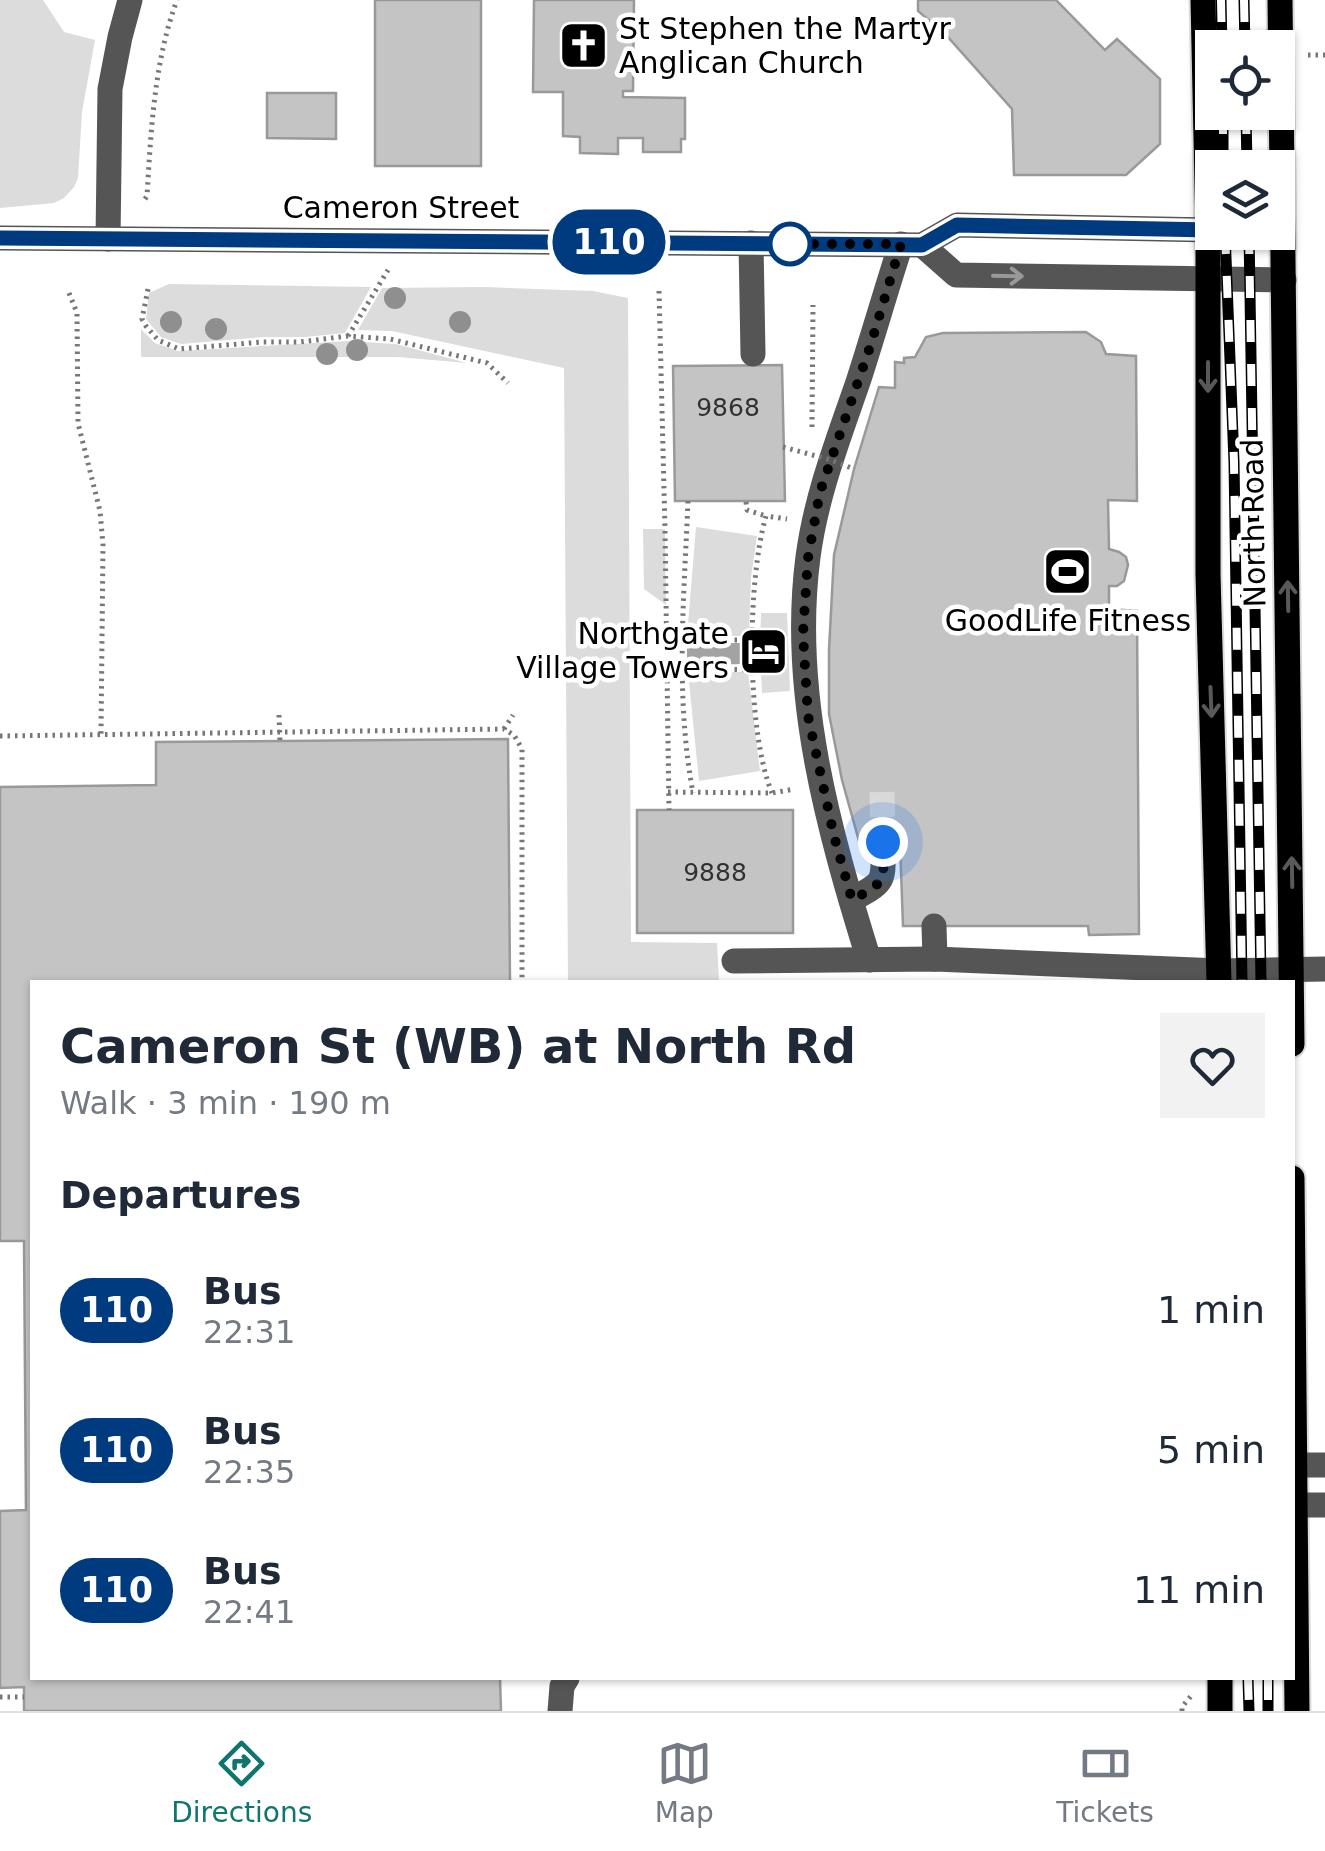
<!DOCTYPE html>
<html lang="en">
<head>
<meta charset="utf-8">
<style>
	:root { --surface:#fff; --page:#f2f2f3; --text:#1f2937; --muted:#747a83; --line:#e0e1e3; --accent:#0f766e }
	body { margin:0; font-family:"DejaVu Sans",sans-serif; background:var(--page); color:var(--text); height:100vh; display:flex; flex-direction:column; font-size:38px; white-space:nowrap }
	* { box-sizing:border-box; margin:0 }
	p { font-size:32px; color:var(--muted) }
	.icon { flex:none; width:55px; height:55px; fill:none; stroke:currentColor; stroke-width:2; stroke-linecap:round; stroke-linejoin:round }
	.map { position:relative; flex:1; overflow:hidden }
	.side { position:absolute; left:30px; top:980px; width:1265px; height:700px; display:flex; flex-direction:column; background:var(--surface); border-radius:0px; box-shadow:0 2px 8px #0004 }
	.side>* { flex:none }
	.badge { padding:0 20px; border-radius:32px; font-size:35px; line-height:65px }
	.controls { position:absolute; left:1195px; top:30px; display:grid; gap:20px }
	.controls a { display:grid; place-items:center; width:100px; height:100px; border-radius:0px; background:var(--surface); box-shadow:0 2px 8px #0004; font-size:50px }
	.you { position:absolute; width:50px; height:50px; margin:-25px; border:8px solid #fff; border-radius:50%; background:#1a73e8; box-shadow:0 0 0 15px #1a73e833 }
	.map>.badge { position:absolute; translate:-50% -50%; box-shadow:0 0 0 5px #fff }
	h2 { padding:0 30px; font-size:38px; line-height:90px }
	.round { display:grid; place-items:center; flex:none; width:105px; height:105px; border-radius:0px; background:var(--page) }
	.overview { display:flex; align-items:center; justify-content:space-between; height:170px; padding:0 30px }
	h1 { font-size:48px; font-weight:600; line-height:75px }
	ul { padding:0; list-style:none }
	li { display:flex; align-items:center; gap:30px; height:140px; padding:0 30px }
	li div { flex:1 }
	li b { display:block; font-size:38px }
	li em { font-style:normal }
	li .badge { min-width:110px; font-weight:700; text-align:center }
	.menu { display:flex; justify-content:space-around; align-items:center; height:140px; border-top:2px solid var(--line); background:var(--surface); font-size:28px; color:var(--muted) }
	.menu a { display:grid; justify-items:center; gap:5px }
	.menu .active { color:var(--accent) }
	.map>svg:first-child { display:block }
	.green { fill:#dcdcdc }
	.water { fill:#a3a3a3 }
	.building { fill:#c4c4c4; stroke:#999; stroke-width:2.5 }
	.lines { fill:none; stroke-linecap:round; stroke-linejoin:round }
	.minor-tunnel { stroke:#d9d9d9; stroke-width:25; stroke-dasharray:25 12; stroke-linecap:butt }
	.major-casing { stroke:#dbdbdb; stroke-width:29 }
	.path { stroke:#777; stroke-width:5; stroke-dasharray:2.5 5; stroke-linecap:butt }
	.minor { stroke:#555; stroke-width:25 }
	.major { stroke:#000; stroke-width:25 }
	.rail-casing { stroke:#000; stroke-width:11 }
	.rail { stroke:#fff; stroke-width:8; stroke-dasharray:22; stroke-linecap:butt }
	.path-bridge { stroke:#777; stroke-width:5; stroke-dasharray:2.5 5; stroke-linecap:butt }
	.tree { fill:#8f8f8f }
	.oneway { stroke:#999 }
	.oneway2 { stroke:#595959 }
	.line-casing { stroke:#fff; stroke-width:22 }
	.line { stroke:#003b80; stroke-width:15 }
	.walk { stroke:#000; stroke-width:10; stroke-dasharray:0 18 }
	.stop-dot { fill:#fff; stroke:#003b80; stroke-width:5 }
	.labels { text-anchor:middle; stroke-width:9; stroke-linejoin:round; paint-order:stroke }
	.number-label { font-size:25px; fill:#313131 }
	.poi-label { font-size:30px; fill:#000; stroke:#fff; text-anchor:start }
	.street-label { font-size:30px; fill:#000; stroke:#fff }
</style>
</head>
<body>
<div class="map">
<svg width="1325" height="1711" viewBox="0 0 1325 1711">
	<rect width="100%" height="100%" fill="#fff"/>
	<g class="green">
		<path d="M0,0h43l21,32 31,8 -13,72 -4,66 -4,9 -10,11 -10,5 -54,5z"/>
		<path d="M169,284l202,3 -26,46 -39,4h-41l-84,7 -20,-7 -15,-18 3,-26z"/>
		<path d="M484,287l109,4 35,7 3,644 86,1 2,38 226,1h-377l-4,-614 -172,-37 -34,-1 24,-42z"/>
		<path d="M141,329l14,14 23,8 170,-10 48,3 71,19 -69,-6h-257z"/>
		<path d="M696,527l61,9 -6,41 -2,59h-62z"/>
		<path d="M643,529h22l1,76 -22,-16z"/>
		<path d="M761,613h26l3,78 -28,2 -2,-40z"/>
		<path d="M688,672h60l12,99 -61,10z"/>
	</g>
	<path class="water" d="M687,643h61v21l-61,1z"/>
	<g class="building">
		<rect x="375" y="0" width="106" height="166"/>
		<path d="M534,0h100l-1,91h-10v6l62,1v41h-4v13h-38v-14h-25v16l-38,-1v-16l-17,-1v-44h-30z"/>
		<path d="M918,0h138l49,50 12,-11 43,40v65l-34,31h-112l-2,-66 -66,-74 -28,-24z"/>
		<path d="M267,93h69v46l-69,-1z"/>
		<path d="M1086,332l15,10 5,12 30,2 1,145 -29,-1 1,49 10,3 7,5 2,8 -4,16 -7,5h-8v23l28,2 2,323 -50,1 -1,-9h-185l-3,-83 -41,-2 -17,-61 -13,-66v-64l5,-95 20,-86 25,-82 16,1v-26l9,1v-5l11,-1 11,-20 17,-4z"/>
		<path d="M782,365l3,136h-110l-2,-135z"/>
		<path d="M508,739l2,243h-478v696h468l1,33h-477v-24l-24,1v-177l26,-1 -2,-269h-24v-454l156,-2v-43z"/>
		<rect x="637" y="810" width="156" height="123"/>
	</g>
	<g class="lines">
		<path class="minor-tunnel" d="M882,792l1,51"/>
		<defs>
			<g id="major">
				<path d="M1203,0l5,230v344l11,408"/>
				<path d="M1280,0l12,1044"/>
				<path d="M1292,1178l5,533"/>
				<path d="M1220,1678v33"/>
			</g>
		</defs>
		<use href="#major" class="major-casing"/>
		<g class="path">
			<path d="M1308,55h17"/>
			<path d="M145,199l2,-3c4,-65 7,-134 30,-196"/>
			<path d="M148,289l-6,30 4,7 12,14 21,9 83,-7h38l48,-6 42,3 97,24 21,20"/>
			<path d="M659,291l6,238 4,281"/>
			<path d="M69,293l8,20 1,110 22,88 3,34 -2,189"/>
			<path d="M348,336l40,-66"/>
			<path d="M812,427l1,-122"/>
			<path d="M688,501c-4,98 -13,195 5,292"/>
			<path d="M746,502l1,8 19,6"/>
			<path d="M682,640h71"/>
			<path d="M682,668l71,2"/>
			<path d="M279,715l1,26"/>
			<path d="M504,729l9,-14"/>
			<path d="M0,736l504,-7 10,6 8,14v233"/>
			<path d="M668,792l104,1 23,-4"/>
			<path d="M772,793c-26,-63 -25,-212 -6,-277l21,3"/>
			<path d="M0,1697h24"/>
			<path d="M1182,1711v-4l9,-11"/>
		</g>
		<g class="minor">
			<path d="M0,238l922,7 35,-20 255,5"/>
			<path d="M108,239l2,-150 10,-52 10,-37"/>
			<path d="M751,243l2,111"/>
			<path d="M922,245l34,30 328,5"/>
			<path d="M851,900c36,-19 32,-18 32,-57"/>
			<path d="M934,926l1,33"/>
			<path d="M869,960c-40,-129 -79,-266 -61,-403 8,-61 30,-117 50,-175 15,-46 28,-92 43,-138"/>
			<path d="M734,961l201,-2 284,12 106,-2"/>
			<path d="M1295,1465h30"/>
			<path d="M1296,1505h29"/>
			<path d="M560,1711l2,-25 5,-8"/>
		</g>
		<use href="#major" class="major"/>
		<defs>
			<g id="rail">
				<path d="M1221,0l1,48"/>
				<path d="M1244,0l1,48"/>
				<path d="M1223,112v56"/>
				<path d="M1246,112l1,56"/>
				<path d="M1225,232l9,230 8,520"/>
				<path d="M1249,232l12,750"/>
				<path d="M1248,1678l1,33"/>
				<path d="M1268,1678v33"/>
			</g>
		</defs>
		<use href="#rail" class="rail-casing"/>
		<use href="#rail" class="rail"/>
		<path class="path-bridge" d="M783,447l48,13 23,9"/>
	</g>
	<g class="tree">
		<circle cx="395" cy="298" r="11"/>
		<circle cx="171" cy="322" r="11"/>
		<circle cx="460" cy="322" r="11"/>
		<circle cx="216" cy="329" r="11"/>
		<circle cx="357" cy="350" r="11"/>
		<circle cx="327" cy="354" r="11"/>
	</g>
	<defs><path id="oneway-shaft" d="M-6 0H5M1.5-3L5.5 0L1.5 3" fill="none" stroke-width="1.6" stroke-linecap="round" stroke-linejoin="round" transform="scale(2.5)"/></defs>
	<use class="oneway" href="#oneway-shaft" transform="translate(1008 276) rotate(1)"/>
	<g class="oneway2">
		<use href="#oneway-shaft" transform="translate(1208 377) rotate(90)"/>
		<use href="#oneway-shaft" transform="translate(1288 596) rotate(-91)"/>
		<use href="#oneway-shaft" transform="translate(1211 702) rotate(88)"/>
		<use href="#oneway-shaft" transform="translate(1292 872) rotate(-91)"/>
	</g>
	<g class="lines">
		<defs>
			<path id="line" d="M0,238l922,7 35,-20 255,5"/>
		</defs>
		<use href="#line" class="line-casing"/>
		<use href="#line" class="line"/>
		<path class="walk" d="M790,244h-6h117l-31,103 -50,145 -12,66 -5,76 5,82 26,120 18,64c35,-19 32,-18 31,-58"/>
	</g>
	<defs>
		<symbol id="church-square" viewBox="-11 -11 22 22"><rect x="-9" y="-9" width="18" height="18" rx="4" fill="#000" stroke="#fff"/><path d="M-1.2-6h2.4v3.5h3.3v2.4h-3.3V6h-2.4V-.1h-3.3v-2.4h3.3Z" fill="#fff"/></symbol>
		<symbol id="stadium-square" viewBox="-11 -11 22 22"><rect x="-9" y="-9" width="18" height="18" rx="4" fill="#000" stroke="#fff"/><path d="M0-5a6.5 5 0 1 0 0 10a6.5 5 0 1 0 0-10ZM-3.5-1.8h7v3.6h-7Z" fill="#fff"/></symbol>
		<symbol id="hotel-square" viewBox="-11 -11 22 22"><rect x="-9" y="-9" width="18" height="18" rx="4" fill="#000" stroke="#fff"/><path d="M-6-4.5h1.5V1H6V5H4.5V3h-9V5H-6ZM-4 0a1.8 1.8 0 1 1 3.6 0ZM.5 0V-2.5h3Q6-2.5 6 0Z" fill="#fff"/></symbol>
	</defs>
	<g fill-rule="evenodd">
		<use href="#church-square" x="556" y="18" width="55" height="55"/>
		<use href="#stadium-square" x="1040" y="544" width="55" height="55"/>
		<use href="#hotel-square" x="736" y="624" width="55" height="55"/>
	</g>
	<circle class="stop-dot" cx="790" cy="244" r="20"/>
	<g class="labels">
		<g class="number-label">
			<text x="728" y="416">9868</text>
			<text x="715" y="881">9888</text>
		</g>
		<g class="poi-label">
			<text x="619" y="39">St Stephen the Martyr<tspan x="619" dy="34">Anglican Church</tspan></text>
			<text x="1068" y="631" text-anchor="middle">GoodLife Fitness</text>
			<text x="729" y="644" text-anchor="end">Northgate<tspan x="729" dy="34">Village Towers</tspan></text>
		</g>
		<g class="street-label">
			<text x="401" y="218">Cameron Street</text>
			<text transform="translate(1254 523) rotate(-91)" y="10">North Road</text>
		</g>
	</g>
</svg>
<div class="controls">
<a><svg class="icon" aria-label="locate" viewBox="0 0 24 24"><circle cx="12" cy="12" r="6"/><path d="M12 2v4M12 18v4M2 12h4M18 12h4"/></svg></a>
<a><svg class="icon" aria-label="layers" viewBox="0 0 24 24"><path d="M12 4l9 5-9 5-9-5zM3 14l9 5 9-5"/></svg></a>
</div>
<div class="you" style="left:883px;top:842px"></div>
<b class="badge" style="left:609px;top:242px;background:#003b80;color:#fff">110</b>
<section class="side">
<div class="overview"><div><h1>Cameron St (WB) at North Rd</h1><p>Walk · 3 min · 190 m</p></div><a class="round"><svg class="icon" aria-label="heart" viewBox="0 0 24 24"><path d="M12 20l-8-8c-3-5 5-10 8-4 3-6 11-1 8 4z"/></svg></a></div>
<h2>Departures</h2>
<ul>
<li><span class="badge" style="background:#003b80;color:#fff">110</span><div><b>Bus</b><p>22:31</p></div><em>1 min</em></li>
<li><span class="badge" style="background:#003b80;color:#fff">110</span><div><b>Bus</b><p>22:35</p></div><em>5 min</em></li>
<li><span class="badge" style="background:#003b80;color:#fff">110</span><div><b>Bus</b><p>22:41</p></div><em>11 min</em></li>
</ul>
</section>
</div>
<nav class="menu">
<a class="active"><svg class="icon" aria-label="directions" viewBox="0 0 24 24"><path d="M12 3l9 9-9 9-9-9zM9 14v-3h6M13 9l2 2-2 2"/></svg>Directions</a>
<a><svg class="icon" aria-label="map" viewBox="0 0 24 24"><path d="M3 6l6-2 6 2 6-2v14l-6 2-6-2-6 2zM9 4v14M15 6v14"/></svg>Map</a>
<a><svg class="icon" aria-label="tickets" viewBox="0 0 24 24"><path d="M3 7h18v10H3zM15 7v10"/></svg>Tickets</a>
</nav>
</body>
</html>
